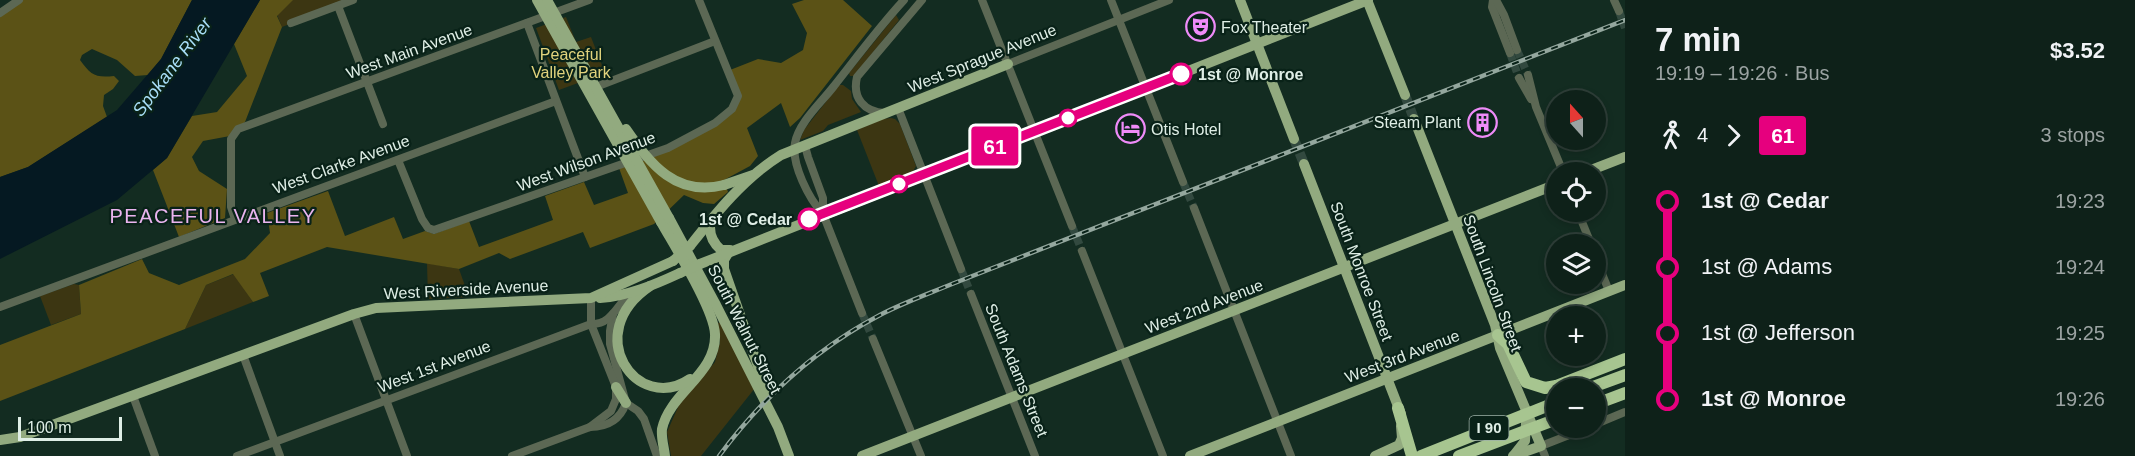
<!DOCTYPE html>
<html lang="en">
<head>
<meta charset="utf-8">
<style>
	:root { --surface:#0e2119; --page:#172922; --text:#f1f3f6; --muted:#9ba3a2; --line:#2e3e38 }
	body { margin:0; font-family:Arial,sans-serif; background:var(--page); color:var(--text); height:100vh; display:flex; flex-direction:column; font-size:22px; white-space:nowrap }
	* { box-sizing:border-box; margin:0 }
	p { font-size:20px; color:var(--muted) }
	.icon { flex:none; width:33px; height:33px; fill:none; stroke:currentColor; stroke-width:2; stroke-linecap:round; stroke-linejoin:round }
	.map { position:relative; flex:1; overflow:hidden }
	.side { display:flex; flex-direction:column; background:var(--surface); width:510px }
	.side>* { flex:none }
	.badge { padding:0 12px; border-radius:4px; font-size:21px; line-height:39px }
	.needle { width:39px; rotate:339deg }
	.buttons { position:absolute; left:1546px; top:90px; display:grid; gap:12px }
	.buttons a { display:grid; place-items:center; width:60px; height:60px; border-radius:50%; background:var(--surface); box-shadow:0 3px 9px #0003,0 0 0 2px var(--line); font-size:30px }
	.scale { position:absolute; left:18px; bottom:15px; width:104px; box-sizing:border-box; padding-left:6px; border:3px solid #dfeee6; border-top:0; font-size:16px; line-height:21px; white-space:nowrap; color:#dfeee6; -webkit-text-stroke:4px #092218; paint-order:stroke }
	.map>.badge { position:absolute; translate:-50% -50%; box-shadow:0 0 0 3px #fff }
	.legs { display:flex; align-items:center; gap:9px; height:66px; padding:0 30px; font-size:20px }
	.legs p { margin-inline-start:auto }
	.head { display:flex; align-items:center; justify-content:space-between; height:102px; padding:0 30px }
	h1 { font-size:33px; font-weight:800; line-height:45px }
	ul { padding:0 30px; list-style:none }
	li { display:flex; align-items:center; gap:21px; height:66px; font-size:22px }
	li i { display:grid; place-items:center; width:9px; height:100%; margin:0 8px; background:currentColor }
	li i::after { content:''; width:15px; height:15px; margin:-8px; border:4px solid; border-radius:50%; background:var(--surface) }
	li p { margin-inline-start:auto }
	li:first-child i { background:linear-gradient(#0000 50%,currentColor 0) }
	li:last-child i { background:linear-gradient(currentColor 50%,#0000 0) }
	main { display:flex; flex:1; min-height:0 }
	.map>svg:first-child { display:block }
	.green { fill:#3c3612 }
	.forest { fill:#5b5216 }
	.water { fill:#051922 }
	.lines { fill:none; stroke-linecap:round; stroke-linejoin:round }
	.minor-tunnel { stroke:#32493f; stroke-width:8; stroke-dasharray:8 4; stroke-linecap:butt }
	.major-tunnel { stroke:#32493f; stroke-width:10; stroke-dasharray:10 5; stroke-linecap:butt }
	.minor { stroke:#5c6854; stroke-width:8 }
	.major { stroke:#92aa7f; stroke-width:10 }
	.highway { stroke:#a7c590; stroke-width:12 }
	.rail-casing { stroke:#94a79e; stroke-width:4.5 }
	.rail { stroke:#092218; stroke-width:2; stroke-dasharray:7; stroke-linecap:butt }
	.major-bridge { stroke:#92aa7f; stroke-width:10 }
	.highway-bridge { stroke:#a7c590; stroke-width:12 }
	.line-1-casing { stroke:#fff; stroke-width:14 }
	.line-1 { stroke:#e6007e; stroke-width:9 }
	.stop-1-dot { fill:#fff; stroke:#e6007e; stroke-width:3 }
	.labels { text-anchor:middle; stroke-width:4.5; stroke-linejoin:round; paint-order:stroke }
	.shield { fill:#092218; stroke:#9fb1a8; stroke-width:1.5 }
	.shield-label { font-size:15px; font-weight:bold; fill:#dfeee6 }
	.poi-label { font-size:16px; fill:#dfeee6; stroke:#092218; text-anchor:start }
	.street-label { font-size:16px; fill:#dfeee6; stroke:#092218 }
	.park-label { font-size:16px; fill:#e1d37d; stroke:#092218 }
	.stop-label { font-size:16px; font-weight:bold; fill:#dfeee6; stroke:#092218; text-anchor:start }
	.water-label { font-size:18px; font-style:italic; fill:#a8def7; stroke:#092218 }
	.quarter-label { font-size:20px; letter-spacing:1.5px; fill:#eab4ef; stroke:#092218 }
</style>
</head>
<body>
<main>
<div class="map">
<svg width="1625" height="456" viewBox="0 0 1625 456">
	<rect width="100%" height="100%" fill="#132c21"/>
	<g class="green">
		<path d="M271,0h82l-71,27z"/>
		<path d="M896,15l3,5 -45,56h-4l-1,-3z"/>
		<path d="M566,17l10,25 15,-5 14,36 -46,17 -23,-62z"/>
		<path d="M839,85h4l8,6 1,8 9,13 -33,13 -5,6 -23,9 4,-10z"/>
		<path d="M891,118l4,1 5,5 16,42 -4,7 -33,13 -22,-56 25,-11z"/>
		<path d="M427,263l32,6 10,28 -41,2z"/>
		<path d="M234,274l19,28 -68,27 21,-44z"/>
		<path d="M74,284l5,1 2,29 -30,11 -11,-29z"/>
		<path d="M721,322l34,66 -54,68h-30l-4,-24 12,-27 36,-43 5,-20 -2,-19z"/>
	</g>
	<g class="forest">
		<path d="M22,0h170l-31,59 -13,16 -13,1 -18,-16 -25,-11 -10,6 -2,5c11,15 15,18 34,16l5,5 -6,8 -9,6 -1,11 4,11 -79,50 -28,10v-162z"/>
		<path d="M260,0h33l-16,16 5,11 -37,95 -15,14 -27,5 -11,16 7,14 28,18 -2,29 -46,19 -26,-67 14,-12 25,-42 25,-4 30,-36 -13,-32z"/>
		<path d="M804,0h39l29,26 -72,92 -10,9 -9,-24 -34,25 11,28 -8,10 -26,14 4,12 -14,12 -11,-1 -19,-8 -30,29 -64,24 -7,-16 -73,27 -11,-6 -40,16 -132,-22 -67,26 9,23 -16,6 -20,-28 -27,11 -21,44 -185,72v-56l81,-31 -2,-29 63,-26 7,14 30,12 66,-26 25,-26 -3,-20 61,-22 17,45 49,-19 9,22 22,-8 9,3 35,-13 10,26 74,-27 -8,-24 39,-14 10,23 34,-12 -9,-25 97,-43 23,-28 -9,-27 28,-11 23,4 22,-13 4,-17 -15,-29z"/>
	</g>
	<path class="water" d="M192,0h68l-93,158 -50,42 -117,59v-82l28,-10 89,-57 44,-51z"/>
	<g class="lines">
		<g class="minor-tunnel">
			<path d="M1619,11l6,17"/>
			<path d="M1517,50l11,25"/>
			<path d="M1510,53l9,25"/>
			<path d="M1183,182l11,26"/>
			<path d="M1072,226l10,25"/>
			<path d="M961,269l10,25"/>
			<path d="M862,313l11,26"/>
		</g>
		<g class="major-tunnel">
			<path d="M1405,95l9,24"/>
			<path d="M1294,139l10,25"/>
		</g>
		<g class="minor">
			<path d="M982,0l90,226"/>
			<path d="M1111,0l72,182"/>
			<path d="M1493,0l-1,7 18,46"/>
			<path d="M1496,0l8,15 13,35"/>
			<path d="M1614,0l5,11"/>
			<path d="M338,6l45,118"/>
			<path d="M0,13l19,-13"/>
			<path d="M291,23l62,-23"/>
			<path d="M527,23l58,154"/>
			<path d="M1008,64l161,-64"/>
			<path d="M1528,75l8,32 27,65"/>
			<path d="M1519,78l12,21"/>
			<path d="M601,85l114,-44"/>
			<path d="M898,108l63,161"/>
			<path d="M885,113c-21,-1 -33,-15 -28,-36l65,-77"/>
			<path d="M805,146l3,11 15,41v16"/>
			<path d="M398,160l24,59 6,9 6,2 234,-82 47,-25 17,-14 6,-13 -39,-96"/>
			<path d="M1194,208l97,248"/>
			<path d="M1578,212l13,32"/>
			<path d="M235,219l-4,-12v-68l7,-10 351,-129"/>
			<path d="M1082,251l81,205"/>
			<path d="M1596,259l13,32"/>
			<path d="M971,294l64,162"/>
			<path d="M0,307l556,-206"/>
			<path d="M862,313l-39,-99c-14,-15 -32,-50 -28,-71 4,-21 27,-41 39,-57 23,-29 45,-59 70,-86"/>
			<path d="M354,314l53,142"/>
			<path d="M613,314l-3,17v13l16,59 12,8 6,8 13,37"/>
			<path d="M873,339l48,117"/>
			<path d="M243,355l37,101"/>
			<path d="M133,396l22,60"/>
			<path d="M1596,424l29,-12"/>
			<path d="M590,427l21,-16 5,-12v-12l-25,-63v-26"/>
			<path d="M237,456l354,-132c21,1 26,-20 40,-31"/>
			<path d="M512,456l78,-29c17,0 30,-7 36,-24"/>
			<path d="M1545,456l-4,-10 46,-18"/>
		</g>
		<g class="major">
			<path d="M1240,0l54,139"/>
			<path d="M1367,0l38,95"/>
			<path d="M1414,119l81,206 5,23 41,98 -28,10"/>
			<path d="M1304,164l97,250"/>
			<path d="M1586,172l39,-15"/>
			<path d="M724,185l29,-10"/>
			<path d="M669,218l47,87 62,122 11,29"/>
			<path d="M711,220c-3,12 1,22 10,30h9l-6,10v9l44,126"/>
			<path d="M661,222c14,25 53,87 54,112 2,40 -45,58 -53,95 -1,9 2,18 3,27"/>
			<path d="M690,246c26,-33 54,-68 91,-91l227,-91"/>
			<path d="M700,264l668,-264"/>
			<path d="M650,286c-70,47 -13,129 40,93"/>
			<path d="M600,298c28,-2 54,-13 80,-25"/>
			<path d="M616,387l10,16"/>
			<path d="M0,440l20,-3 334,-123 22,-6 215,-10 82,-37"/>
			<path d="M1514,455l11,-14 1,-18"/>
			<path d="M862,456l695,-272"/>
			<path d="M1190,456l435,-171"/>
			<path d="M1375,456l24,-11 3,-7 -1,-12"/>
		</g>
		<g class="highway">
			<path d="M1498,335l10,9 18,38 19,6 11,-2 69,-27"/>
			<path d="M1590,388l35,-13"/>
			<path d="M1596,404l29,-11"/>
			<path d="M1398,408l14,48"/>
		</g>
		<defs>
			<path id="rail" d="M719,456c44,-59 96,-107 161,-141 23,-12 48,-21 72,-31l673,-264"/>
		</defs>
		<use href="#rail" class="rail-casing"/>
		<use href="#rail" class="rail"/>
		<g class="major-bridge">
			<path d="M537,0l124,222"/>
			<path d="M547,0l122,218"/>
			<path d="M626,129c25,36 50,68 98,56"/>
			<path d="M673,261l17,-15"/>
			<path d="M680,273l20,-9"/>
		</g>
		<g class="highway-bridge">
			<path d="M1421,456l136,-54"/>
			<path d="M1459,456l98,-37"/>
		</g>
	</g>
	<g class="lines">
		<defs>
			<path id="line-1" d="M809,219l372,-145"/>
		</defs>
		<use href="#line-1" class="line-1-casing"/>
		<use href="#line-1" class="line-1"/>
	</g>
	<defs>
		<symbol id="theatre-ring" viewBox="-11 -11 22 22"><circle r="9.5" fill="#092218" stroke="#ee8bf8" stroke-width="1.5"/><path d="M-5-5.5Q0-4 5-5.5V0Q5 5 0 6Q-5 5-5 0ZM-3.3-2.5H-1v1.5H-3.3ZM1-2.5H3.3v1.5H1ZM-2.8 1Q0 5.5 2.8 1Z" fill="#ee8bf8"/></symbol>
		<symbol id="building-ring" viewBox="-11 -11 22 22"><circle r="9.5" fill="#092218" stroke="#ee8bf8" stroke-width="1.5"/><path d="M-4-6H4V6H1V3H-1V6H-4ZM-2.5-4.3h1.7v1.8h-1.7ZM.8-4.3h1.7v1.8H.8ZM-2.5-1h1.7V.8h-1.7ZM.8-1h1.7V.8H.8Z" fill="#ee8bf8"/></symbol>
		<symbol id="hotel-ring" viewBox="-11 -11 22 22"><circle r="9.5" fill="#092218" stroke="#ee8bf8" stroke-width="1.5"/><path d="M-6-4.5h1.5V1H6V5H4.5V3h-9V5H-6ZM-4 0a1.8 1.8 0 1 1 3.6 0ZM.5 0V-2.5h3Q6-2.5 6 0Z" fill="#ee8bf8"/></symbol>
	</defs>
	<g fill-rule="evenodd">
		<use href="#theatre-ring" x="1184" y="10" width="33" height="33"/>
		<use href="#building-ring" x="1466" y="106" width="33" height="33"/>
		<use href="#hotel-ring" x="1114" y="112" width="33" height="33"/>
	</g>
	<g class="stop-1-dot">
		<circle cx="1181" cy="74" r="10"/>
		<circle cx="1068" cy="118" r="8"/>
		<circle cx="899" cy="184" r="8"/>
		<circle cx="809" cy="219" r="10"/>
	</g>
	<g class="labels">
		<rect class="shield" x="1469.5" y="416" width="39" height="24" rx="4.5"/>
		<g class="shield-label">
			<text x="1489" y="433">I 90</text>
		</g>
		<g class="poi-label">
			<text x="1221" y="33">Fox Theater</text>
			<text x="1461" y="128" text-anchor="end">Steam Plant</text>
			<text x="1151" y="135">Otis Hotel</text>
		</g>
		<g class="street-label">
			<text transform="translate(409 51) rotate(-20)" y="6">West Main Avenue</text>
			<text transform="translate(982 58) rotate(-22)" y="6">West Sprague Avenue</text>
			<text transform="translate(586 161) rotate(-20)" y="6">West Wilson Avenue</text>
			<text transform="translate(341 164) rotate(-20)" y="6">West Clarke Avenue</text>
			<text transform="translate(1362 271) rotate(69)" y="6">South Monroe Street</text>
			<text transform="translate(1493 283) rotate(70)" y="6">South Lincoln Street</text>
			<text transform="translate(466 289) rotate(-3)" y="6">West Riverside Avenue</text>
			<text transform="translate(1204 306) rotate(-21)" y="6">West 2nd Avenue</text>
			<text transform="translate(745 329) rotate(63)" y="6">South Walnut Street</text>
			<text transform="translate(1402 356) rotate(-21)" y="6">West 3rd Avenue</text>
			<text transform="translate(434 366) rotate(-21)" y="6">West 1st Avenue</text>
			<text transform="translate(1017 370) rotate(68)" y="6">South Adams Street</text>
		</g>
		<g class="park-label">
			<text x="571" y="60">Peaceful<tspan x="571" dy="18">Valley Park</tspan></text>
		</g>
		<g class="stop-label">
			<text x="1198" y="80">1st @ Monroe</text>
			<text x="792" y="225" text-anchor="end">1st @ Cedar</text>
		</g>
		<g class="water-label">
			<text transform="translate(172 67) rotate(-53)" y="6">Spokane River</text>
		</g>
		<g class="quarter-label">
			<text x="213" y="223">PEACEFUL VALLEY</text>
		</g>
	</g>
</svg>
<div class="buttons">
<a><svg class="needle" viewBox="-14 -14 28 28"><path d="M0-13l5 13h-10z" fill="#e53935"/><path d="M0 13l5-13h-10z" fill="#9ba3a2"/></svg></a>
<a><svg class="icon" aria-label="locate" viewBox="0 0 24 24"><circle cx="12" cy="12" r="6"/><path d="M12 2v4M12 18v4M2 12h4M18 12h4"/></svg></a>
<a><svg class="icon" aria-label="layers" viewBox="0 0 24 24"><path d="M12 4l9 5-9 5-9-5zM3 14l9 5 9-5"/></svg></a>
<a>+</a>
<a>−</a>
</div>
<div class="scale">100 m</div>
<b class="badge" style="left:995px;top:146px;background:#e6007e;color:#fff">61</b>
</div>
<section class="side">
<div class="head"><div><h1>7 min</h1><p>19:19 – 19:26 · Bus</p></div><b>$3.52</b></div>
<div class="legs"><svg class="icon" aria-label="walk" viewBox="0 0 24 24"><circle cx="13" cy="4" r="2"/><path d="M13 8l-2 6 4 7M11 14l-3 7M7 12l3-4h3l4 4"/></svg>4<svg class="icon" aria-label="forward" viewBox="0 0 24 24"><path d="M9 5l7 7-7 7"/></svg><b class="badge" style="background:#e6007e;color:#fff">61</b><p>3 stops</p></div>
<ul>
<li><i style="color:#e6007e"></i><b>1st @ Cedar</b><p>19:23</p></li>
<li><i style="color:#e6007e"></i><span>1st @ Adams</span><p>19:24</p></li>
<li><i style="color:#e6007e"></i><span>1st @ Jefferson</span><p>19:25</p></li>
<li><i style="color:#e6007e"></i><b>1st @ Monroe</b><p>19:26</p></li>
</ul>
</section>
</main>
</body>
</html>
